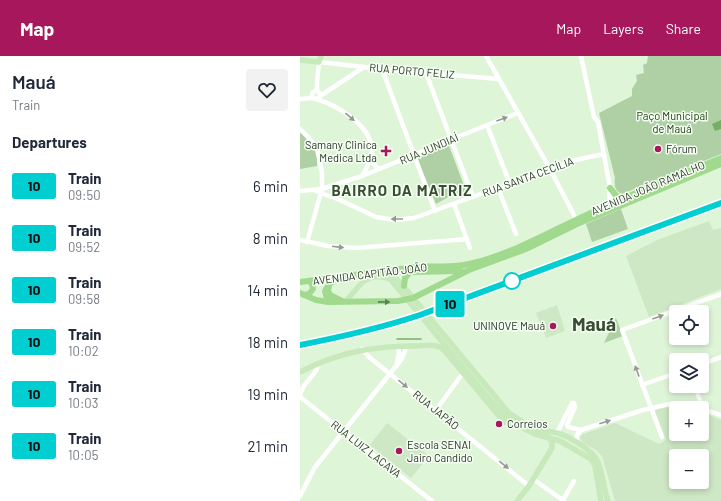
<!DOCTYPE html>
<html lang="en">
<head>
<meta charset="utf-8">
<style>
	:root { --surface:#fff; --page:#f2f2f3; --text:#1f2937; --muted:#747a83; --accent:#a6185b }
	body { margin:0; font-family:Barlow,sans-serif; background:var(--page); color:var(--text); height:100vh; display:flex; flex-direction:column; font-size:15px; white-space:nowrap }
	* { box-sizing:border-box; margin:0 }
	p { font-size:13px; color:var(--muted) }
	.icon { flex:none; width:22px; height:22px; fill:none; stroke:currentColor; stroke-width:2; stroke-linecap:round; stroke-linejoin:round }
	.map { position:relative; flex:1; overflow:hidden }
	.sheet { display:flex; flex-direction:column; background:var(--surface); width:300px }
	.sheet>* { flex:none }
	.badge { padding:0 8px; border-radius:3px; font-size:14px; line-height:26px }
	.tools { position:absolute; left:369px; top:249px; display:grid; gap:8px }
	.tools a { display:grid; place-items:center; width:40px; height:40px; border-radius:4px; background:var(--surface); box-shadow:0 2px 6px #0003; font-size:20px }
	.map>.badge { position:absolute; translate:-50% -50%; box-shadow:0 0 0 2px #fff }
	h2 { padding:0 12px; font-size:15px; line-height:36px }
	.round { display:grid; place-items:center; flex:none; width:42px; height:42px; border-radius:4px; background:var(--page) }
	.summary { display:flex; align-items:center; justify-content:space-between; height:68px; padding:0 12px }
	h1 { font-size:19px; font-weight:600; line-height:30px }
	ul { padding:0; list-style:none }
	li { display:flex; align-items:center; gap:12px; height:52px; padding:0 12px }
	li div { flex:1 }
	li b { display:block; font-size:15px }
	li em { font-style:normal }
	li .badge { min-width:44px; font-weight:700; text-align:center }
	header { display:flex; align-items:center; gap:24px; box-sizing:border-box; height:56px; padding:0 20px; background:var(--accent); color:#fff }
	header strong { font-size:19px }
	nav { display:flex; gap:22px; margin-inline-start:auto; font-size:14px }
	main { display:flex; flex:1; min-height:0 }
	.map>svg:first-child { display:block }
	.built { fill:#cee7c5; fill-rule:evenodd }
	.green { fill:#afd0a4 }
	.water { fill:#78ad66 }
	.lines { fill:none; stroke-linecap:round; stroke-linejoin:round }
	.stream { stroke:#78ad66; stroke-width:1.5 }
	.minor { stroke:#fff; stroke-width:4.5 }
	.major { stroke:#c7e9bb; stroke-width:5.5 }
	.highway { stroke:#a1da8e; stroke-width:6 }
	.rail { stroke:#515c4d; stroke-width:1.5; stroke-dasharray:6 3; stroke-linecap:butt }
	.oneway { fill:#959994 }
	.oneway2 { fill:#607e56 }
	.line-casing { stroke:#fff; stroke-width:9 }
	.line { stroke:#00ced1; stroke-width:6 }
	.poi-dot { fill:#a6185b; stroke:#f5fef2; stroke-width:1.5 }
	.stop-dot { fill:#fff; stroke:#00ced1; stroke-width:2 }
	.labels { text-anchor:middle; stroke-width:3; stroke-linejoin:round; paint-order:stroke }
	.street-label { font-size:11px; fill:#2b3328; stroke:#f5fef2 }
	.park-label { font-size:11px; fill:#133603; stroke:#f5fef2 }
	.poi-label { font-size:11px; fill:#2b3328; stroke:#f5fef2; text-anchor:start }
	.district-label { font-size:15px; font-weight:bold; letter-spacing:1px; fill:#3a4c34; stroke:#f5fef2 }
	.town-label { font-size:19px; font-weight:bold; fill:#3a4c34; stroke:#f5fef2 }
</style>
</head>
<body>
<header>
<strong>Map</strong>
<nav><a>Map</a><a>Layers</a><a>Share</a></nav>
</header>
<main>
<section class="sheet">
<div class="summary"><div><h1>Mauá</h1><p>Train</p></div><a class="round"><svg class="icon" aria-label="heart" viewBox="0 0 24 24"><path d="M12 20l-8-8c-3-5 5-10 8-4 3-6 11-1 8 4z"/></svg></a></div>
<h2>Departures</h2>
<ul>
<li><span class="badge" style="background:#00ced1;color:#111">10</span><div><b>Train</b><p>09:50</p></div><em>6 min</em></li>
<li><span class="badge" style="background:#00ced1;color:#111">10</span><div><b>Train</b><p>09:52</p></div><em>8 min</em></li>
<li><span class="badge" style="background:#00ced1;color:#111">10</span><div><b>Train</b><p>09:58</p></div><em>14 min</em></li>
<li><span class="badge" style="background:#00ced1;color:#111">10</span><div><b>Train</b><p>10:02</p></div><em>18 min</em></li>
<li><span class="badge" style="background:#00ced1;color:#111">10</span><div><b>Train</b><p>10:03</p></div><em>19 min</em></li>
<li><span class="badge" style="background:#00ced1;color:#111">10</span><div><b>Train</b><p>10:05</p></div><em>21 min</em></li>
</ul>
</section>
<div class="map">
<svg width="421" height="445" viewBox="0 0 421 445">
	<rect width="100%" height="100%" fill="#dff5d8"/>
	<g class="built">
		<path d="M409,165l4,9 8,-2v61l-72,28 -23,-61 31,-16z"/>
		<path d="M257,249l8,26 -19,7 -10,-25z"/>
		<path d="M375,350h9l6,2h-14v26h26v-22l19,8v81h-106l-13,-45 -6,-6 -13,-7 -3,-6 3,-3 32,-11 44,21 7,-4 -11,-29 3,-3zM376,400h26v26h-26z"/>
		<path d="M87,367l42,33 -18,22 -41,-33z"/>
	</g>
	<g class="green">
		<path d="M348,0h73v98l-99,40c-7,-3 -8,-8 -7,-16l-16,-65 33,-17v-7l5,-8 -1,-6 8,-2 -1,-8 4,-2z"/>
		<path d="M0,75l17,21v14l-17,3z"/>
		<path d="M148,87l18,48 -16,5 -14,8 -20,-48z"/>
		<path d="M321,153l7,20 -36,13 -6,-18z"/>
		<path d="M316,262l7,18 -19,7z"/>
	</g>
	<path class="water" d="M421,64v9l-6,2 -3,-7z"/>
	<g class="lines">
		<path class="stream" d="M97,283h24"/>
		<g class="minor">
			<path d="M186,0l64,113 23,44 4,10"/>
			<path d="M281,0l13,61 4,5 12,66 -1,6 2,12"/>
			<path d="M82,13l53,142"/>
			<path d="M126,17l47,124"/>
			<circle cx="16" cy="39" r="4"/>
			<path d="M17,35v-8l2,-21 63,7 117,10"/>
			<path d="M20,40l44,-29"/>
			<path d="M0,43l14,-1"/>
			<path d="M16,43c21,6 55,26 56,51 0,9 -5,18 -10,26"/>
			<path d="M187,69l23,59"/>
			<path d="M0,73l9,9 8,11 5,23v17l-15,53"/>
			<path d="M71,101l3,8 6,4"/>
			<path d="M198,132l18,46"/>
			<path d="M13,134l27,10 36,17 19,3 19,-2 161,-58 29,-6"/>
			<path d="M0,135l22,-2 40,-13 125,-51 31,-12"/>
			<path d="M33,138l2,-7 4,-3"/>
			<path d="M154,148l16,44"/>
			<path d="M0,184l28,6 29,2 110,-9"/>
			<path d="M62,293l7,8 160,129"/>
			<path d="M97,306l2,-9 -1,-7"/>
			<path d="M402,308l19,-7"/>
			<path d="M342,329l34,-12"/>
			<path d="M395,330l8,23"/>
			<path d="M0,341l132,104"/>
			<path d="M0,342c1,-17 16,-20 19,-35"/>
			<path d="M402,353l19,6"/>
			<path d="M136,354l27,-37"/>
			<path d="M257,377l15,-30h2l1,4 -8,18 1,2 13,3"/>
			<path d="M362,381l-40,-107 99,-36"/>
			<path d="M276,386l1,-7 4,-5 62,-20 27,-6h9l19,4"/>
			<path d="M233,423l31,22"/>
			<path d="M0,440l15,-29 86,-107 6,-14"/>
			<path d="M263,444l11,-19"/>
		</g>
		<g class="major">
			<path d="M0,4l19,2 2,-6"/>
			<path d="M86,214l7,5 11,12 105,126c9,6 19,13 30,17 6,2 12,1 18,3 10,2 35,17 40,27 6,12 6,28 11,41"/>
			<path d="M45,245c8,-6 11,-13 18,-19 7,-6 21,-7 28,-2l101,122 17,17 10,7 16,8 25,7 31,18 4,7 6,35"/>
			<path d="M0,316c39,-20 73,-26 116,-26 9,0 20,-3 27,3l56,67 6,6 8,2"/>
			<path d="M217,445l12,-15 23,-38v-6l-4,-5"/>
		</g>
		<g class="highway">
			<path d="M310,132l10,12"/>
			<path d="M0,226l115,-15c18,-2 36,2 54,-3 38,-8 72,-28 107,-44 47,-23 96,-42 145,-62"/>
			<path d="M29,230l-1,4 2,5 12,6"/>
			<path d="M104,230l1,-8 5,-6 51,-1"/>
			<path d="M0,237l16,7 12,2 70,-1 15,-3 56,-28 57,-21 51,-25 144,-60"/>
			<path d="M4,239l5,-1 4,-5 -1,-5 -3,-3"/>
			<path d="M33,246l-6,-3 -2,-8 4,-7 8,-5"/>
		</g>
		<path class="rail" d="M0,289c41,-8 81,-17 120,-30l301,-112"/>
	</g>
	<defs><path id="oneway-solid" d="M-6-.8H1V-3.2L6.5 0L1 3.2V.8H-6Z"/></defs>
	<g class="oneway">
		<use href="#oneway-solid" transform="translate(50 61) rotate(41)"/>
		<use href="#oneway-solid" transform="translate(202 63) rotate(-20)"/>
		<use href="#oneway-solid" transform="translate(97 163) rotate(-180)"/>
		<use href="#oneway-solid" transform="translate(38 191) rotate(7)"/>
		<use href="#oneway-solid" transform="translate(358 261) rotate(-20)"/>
		<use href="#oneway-solid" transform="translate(337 315) rotate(-110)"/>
		<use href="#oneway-solid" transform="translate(103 328) rotate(39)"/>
		<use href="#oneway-solid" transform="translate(305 366) rotate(-18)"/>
		<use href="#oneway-solid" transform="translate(204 409) rotate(39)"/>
	</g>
	<use class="oneway2" href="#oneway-solid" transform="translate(84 246) rotate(1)"/>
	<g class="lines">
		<defs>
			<path id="line" d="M0,289c41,-8 81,-17 120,-30l301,-112"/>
		</defs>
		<use href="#line" class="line-casing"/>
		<use href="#line" class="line"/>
	</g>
	<g class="poi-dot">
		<circle cx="358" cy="93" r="4"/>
		<path d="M84 89h4v4h4v4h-4v4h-4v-4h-4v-4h4z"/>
		<circle cx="253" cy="270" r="4"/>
		<circle cx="199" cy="368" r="4"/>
		<circle cx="99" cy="395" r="4"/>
	</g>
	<circle class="stop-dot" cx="212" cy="225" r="8"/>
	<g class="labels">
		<g class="street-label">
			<text transform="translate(112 15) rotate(5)" y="4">RUA PORTO FELIZ</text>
			<text transform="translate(129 93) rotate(-23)" y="4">RUA JUNDIAÍ</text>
			<text transform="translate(228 121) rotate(-20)" y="4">RUA SANTA CECÍLIA</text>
			<text transform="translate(348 132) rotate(-23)" y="4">AVENIDA JOÃO RAMALHO</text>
			<text transform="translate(70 218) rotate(-7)" y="4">AVENIDA CAPITÃO JOÃO</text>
			<text transform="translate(136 354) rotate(39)" y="4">RUA JAPÃO</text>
			<text transform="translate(66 393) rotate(38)" y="4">RUA LUIZ LACAVA</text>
		</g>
		<g class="park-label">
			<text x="372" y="64">Paço Municipal<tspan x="372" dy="13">de Mauá</tspan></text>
		</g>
		<g class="poi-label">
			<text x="77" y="93" text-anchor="end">Samany Clinica<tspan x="77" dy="13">Medica Ltda</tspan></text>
			<text x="366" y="97">Fórum</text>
			<text x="245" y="274" text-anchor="end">UNINOVE Mauá</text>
			<text x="207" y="372">Correios</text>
			<text x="107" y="393">Escola SENAI<tspan x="107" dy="13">Jairo Candido</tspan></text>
		</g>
		<g class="district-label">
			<text x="102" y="140">BAIRRO DA MATRIZ</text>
		</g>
		<g class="town-label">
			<text x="294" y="275">Mauá</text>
		</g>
	</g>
</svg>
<div class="tools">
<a><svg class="icon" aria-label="locate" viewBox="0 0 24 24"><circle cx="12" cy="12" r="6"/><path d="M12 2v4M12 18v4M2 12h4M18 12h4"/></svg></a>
<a><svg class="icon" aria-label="layers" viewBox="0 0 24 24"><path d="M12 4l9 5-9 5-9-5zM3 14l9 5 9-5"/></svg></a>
<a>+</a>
<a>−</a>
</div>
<b class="badge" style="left:150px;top:248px;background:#00ced1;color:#111">10</b>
</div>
</main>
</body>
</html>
